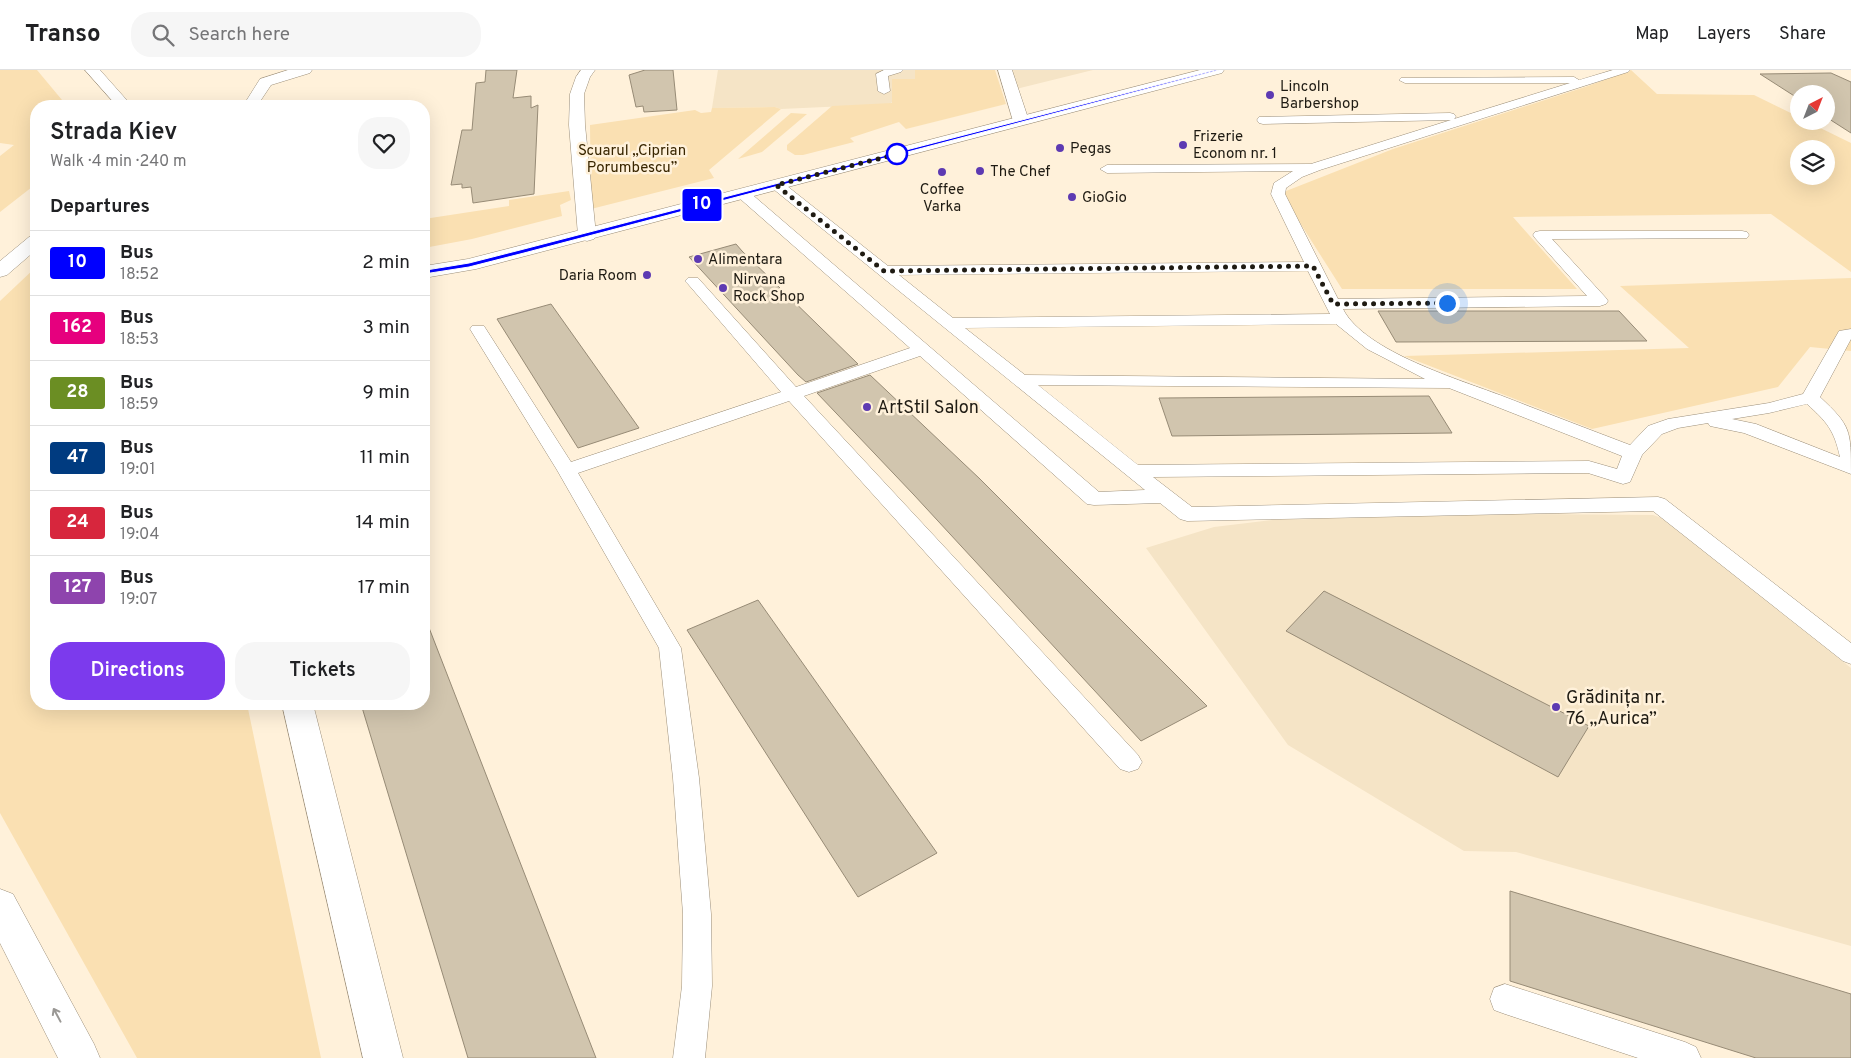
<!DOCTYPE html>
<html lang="en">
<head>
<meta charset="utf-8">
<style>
	:root { --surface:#fff; --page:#f6f6f6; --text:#202124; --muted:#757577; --line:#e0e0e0; --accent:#7c3aed }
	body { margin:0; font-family:Overpass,sans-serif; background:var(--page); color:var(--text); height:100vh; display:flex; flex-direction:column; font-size:19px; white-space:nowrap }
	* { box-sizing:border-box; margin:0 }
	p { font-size:16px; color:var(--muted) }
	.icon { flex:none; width:28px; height:28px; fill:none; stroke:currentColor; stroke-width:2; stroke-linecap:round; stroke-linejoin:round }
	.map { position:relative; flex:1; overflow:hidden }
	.sheet { position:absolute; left:30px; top:30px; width:400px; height:610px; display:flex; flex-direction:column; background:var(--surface); border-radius:20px; box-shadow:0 5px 20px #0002 }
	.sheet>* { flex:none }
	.badge { padding:0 10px; border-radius:4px; font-size:18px; line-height:32px }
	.needle { width:32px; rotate:42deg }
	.controls { position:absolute; left:1790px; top:15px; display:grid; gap:10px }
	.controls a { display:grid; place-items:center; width:45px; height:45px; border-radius:50%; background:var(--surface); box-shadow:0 5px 20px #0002; font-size:25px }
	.you { position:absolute; width:25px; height:25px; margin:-12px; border:4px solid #fff; border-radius:50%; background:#1a73e8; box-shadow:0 0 0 8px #1a73e833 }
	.map>.badge { position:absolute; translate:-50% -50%; box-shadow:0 0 0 2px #fff }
	h2 { padding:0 20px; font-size:19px; line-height:45px }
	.round { display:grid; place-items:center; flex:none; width:52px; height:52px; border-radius:20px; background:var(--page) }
	.head { display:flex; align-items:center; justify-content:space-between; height:85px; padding:0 20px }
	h1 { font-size:24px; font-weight:600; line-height:38px }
	.action { display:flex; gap:10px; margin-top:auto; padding:10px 20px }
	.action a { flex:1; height:58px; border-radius:20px; background:var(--accent); color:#fff; font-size:20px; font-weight:600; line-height:58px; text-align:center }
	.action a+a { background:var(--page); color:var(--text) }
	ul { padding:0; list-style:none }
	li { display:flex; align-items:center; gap:15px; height:65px; padding:0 20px; border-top:1px solid var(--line) }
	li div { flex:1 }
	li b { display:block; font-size:19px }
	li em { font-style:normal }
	li .badge { min-width:55px; font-weight:700; text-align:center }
	header { display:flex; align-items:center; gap:30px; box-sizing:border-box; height:70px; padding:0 25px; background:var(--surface); border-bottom:1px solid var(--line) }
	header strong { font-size:24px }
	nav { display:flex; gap:28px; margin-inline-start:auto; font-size:18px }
	.search { width:350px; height:45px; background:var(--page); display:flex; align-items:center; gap:12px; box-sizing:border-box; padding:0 18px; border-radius:20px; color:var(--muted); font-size:19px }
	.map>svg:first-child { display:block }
	.built { fill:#f5e4c6 }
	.green { fill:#fae0b2; fill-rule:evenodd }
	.building { fill:#d1c5ae; stroke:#978b76 }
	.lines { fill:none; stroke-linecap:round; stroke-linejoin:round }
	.lane-casing { stroke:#9c8f7a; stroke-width:1 }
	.street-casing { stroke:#9c8f7a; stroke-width:1 }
	.secondary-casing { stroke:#9c8f7a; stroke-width:1 }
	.primary-casing { stroke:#9c8f7a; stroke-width:1 }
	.lane { fill:#fff; fill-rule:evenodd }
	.street { fill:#fff; fill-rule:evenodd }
	.secondary { fill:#fff; fill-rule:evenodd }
	.primary { fill:#fff; fill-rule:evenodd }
	.oneway { stroke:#9a9895 }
	.line { fill:#00f; stroke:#fff }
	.walk { stroke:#1f1b13; stroke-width:5; stroke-dasharray:0 9 }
	.poi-dot { fill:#5d3ab2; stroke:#fff1da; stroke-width:2 }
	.stop-dot { fill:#fff; stroke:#00f; stroke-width:2.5 }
	.labels { text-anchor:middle; stroke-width:5; stroke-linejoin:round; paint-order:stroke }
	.far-poi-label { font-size:15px; fill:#1f1b13; stroke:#fff1da; text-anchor:start }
	.far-park-label { font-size:15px; fill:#392600; stroke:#fff1da }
	.poi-label { font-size:18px; fill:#1f1b13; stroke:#fff1da; text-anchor:start }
</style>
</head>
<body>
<header>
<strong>Transo</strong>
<div class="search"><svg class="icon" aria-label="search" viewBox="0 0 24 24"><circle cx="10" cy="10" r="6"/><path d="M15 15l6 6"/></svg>Search here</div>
<nav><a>Map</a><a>Layers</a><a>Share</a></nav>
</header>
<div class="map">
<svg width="1851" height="988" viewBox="0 0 1851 988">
	<rect width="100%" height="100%" fill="#fff1da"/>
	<g class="built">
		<path d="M718,0h197l1,9 -26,25 -109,5 -6,-2 -63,1z"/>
		<path d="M1010,0h83l-77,19z"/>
		<path d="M1512,444l141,1 9,3 189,150v278l-335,-94 -52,-1 -176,-106 -142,-197 68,-21 59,-7z"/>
	</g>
	<g class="green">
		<path d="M0,0h37l30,36h-31v80l-4,1 -32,25v-56l14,-11 -14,-2z"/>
		<path d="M915,0h80l11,34 -100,25 -7,-7 -49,16 4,4 -51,13h-8l-8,-5v-5l45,-39 60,-3v-24h23z"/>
		<path d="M1631,0l26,24 97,1 45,22v4h7l45,22v129l-80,-58 -258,3 64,72h-235l-61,-96 112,-44 195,-63zM1799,79h27v27h-27z"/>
		<path d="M775,37l6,2 -72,61 5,8 -123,31 -1,-84 105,-15 6,3 10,-1 1,-4z"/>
		<path d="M791,43l16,1 -45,38 -24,7z"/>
		<path d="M569,121l2,9 -11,5 2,11 -90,23 -48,9v-29l85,-13v-6z"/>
		<path d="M36,197v437h211l74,354h-184l-137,-245v-512z"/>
		<path d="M1851,208v73l-41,-4 -32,40 -186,42 -188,-73 285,-8 -69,-62z"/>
	</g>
	<g class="building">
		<path d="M486,0h31l-4,28 18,-2v12l7,-3 -4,89 -61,9 -2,-16 -9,1v-4l-11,1 11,-55h10l4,-47 9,-1z"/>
		<path d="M645,0h28l4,40 -33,2 -1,-6 -7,1 -7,-32z"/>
		<path d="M1831,3l20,9v51l-25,-16v-23h-27v5l-39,-25z"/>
		<path d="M736,174l6,7 116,113 -52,18 -8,-7 -109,-118z"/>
		<path d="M551,234l88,124 -61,20 -81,-129z"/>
		<path d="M1378,241h241l28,30 -251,1z"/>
		<path d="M870,305l110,104 227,227 -66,35 -227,-246 -97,-102z"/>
		<path d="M1429,326l23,37 -280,3 -13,-38z"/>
		<path d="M1324,521l265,135 -31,51 -272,-146z"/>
		<path d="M758,530l179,253 -79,44 -171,-267z"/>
		<path d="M426,550l170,438h-128l-107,-354h63v-83z"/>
		<path d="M1510,821l341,103v64h-95l-246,-77z"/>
	</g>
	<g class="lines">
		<defs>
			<g id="lane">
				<path d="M884,0h19l-2,2 -13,4 2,15 -6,3 -6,-3 -2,-17z"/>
				<path d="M1613,0h17l-2,2 -308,98 -18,7 -16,11 -1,6 53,105 249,-3 -52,-58 -2,-3 2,-3 5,-1h202l5,1 2,3 -2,3 -195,1 54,59 2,3 -2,3 -6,2 -257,3c22,43 118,71 162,88 41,16 83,32 125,48l18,-19 20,-7 101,-16 34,-9 36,-63 12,-2v10l-31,58c31,29 31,33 31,77l-107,-41 -34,-7 -2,-3 -30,5 -16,6 -20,21 -12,27 -7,2 -35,-11 -435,4 39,30 466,-10 7,2 186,144v21l-8,-3 -190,-150 -466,10 -7,-2 -20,-16 -66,2 -7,-1 -167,-148 -116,40 334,359 4,7 -4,7 -9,3 -9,-3 -331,-368 -211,72 103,175 18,130 12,136 1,72 -7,72h-32l9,-72 1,-72 -10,-136 -14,-130 -102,-178 -87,-141 2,-3h12l87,136 210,-70 -93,-108 -3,-3 3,-3h10l98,109 114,-39 -172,-151 -2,-3 2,-3h10l351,301 46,-2 -373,-302 -2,-3 2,-3h10l106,84 416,-4 -33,-68 3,-11 19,-12 -186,2 -7,-4 7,-4 204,-1 140,-44 -188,4 -4,-1 -2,-3 2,-3 191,-4 4,1 2,3 -2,2 116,-36h-165l-6,-3 2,-2 173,-1 5,3zM1308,201l22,43 -377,4 -54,-43zM1336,254l31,25 58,30 -400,-4 -60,-47zM1038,315l411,3 173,68 -5,13 -28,-8 -451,4zM1807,334c20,18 27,26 33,53l-84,-33 -24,-5 37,-6z"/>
				<path d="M1505,914l180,58 11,5 5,11h-63l-133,-44 -11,-4 -4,-11 4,-11z"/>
			</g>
			<g id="street">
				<path d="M288,0h24l-2,3 -39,12 -14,21h-14l17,-27z"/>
				<path d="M581,0h14l-5,7 -6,17 1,31 11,110 -2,4 -7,2 -7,-2 -2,-4 -9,-110 1,-31 6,-17z"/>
				<path d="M998,0h14l17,51 -2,3h-12l-2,-3z"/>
				<path d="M282,634h31l90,354h-40z"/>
			</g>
			<g id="secondary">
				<path d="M36,165v15l-29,25 -7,2v-16l29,-24z"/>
				<path d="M0,819l13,5 81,150 6,14h-42l-58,-115z"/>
			</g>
			<g id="primary">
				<path d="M85,0h15l32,36h-15z"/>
				<path d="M1200,0h24l-2,3 -746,196 -52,9v-12l44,-7z"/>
			</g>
		</defs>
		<use href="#lane" class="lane-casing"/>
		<use href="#street" class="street-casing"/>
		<use href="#secondary" class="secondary-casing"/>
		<use href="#primary" class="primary-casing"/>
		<use href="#lane" class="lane"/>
		<use href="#street" class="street"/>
		<use href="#secondary" class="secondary"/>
		<use href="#primary" class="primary"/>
	</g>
	<defs><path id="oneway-shaft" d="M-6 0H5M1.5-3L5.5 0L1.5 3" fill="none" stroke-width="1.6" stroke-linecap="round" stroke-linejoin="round" transform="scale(1.25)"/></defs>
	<use class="oneway" href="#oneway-shaft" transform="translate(57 945) rotate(-118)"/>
	<path class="line" d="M1215,0h4l-695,183 -55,14 -45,7 -4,-3 49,-8 51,-13z"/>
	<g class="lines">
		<path class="walk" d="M897,84l8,-2 -129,33 108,86 429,-5 20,38 114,-1"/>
	</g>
	<g class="poi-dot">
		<circle cx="1270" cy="25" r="5"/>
		<circle cx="1183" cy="75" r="5"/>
		<circle cx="1060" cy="78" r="5"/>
		<circle cx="980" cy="101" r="5"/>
		<circle cx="942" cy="102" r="5"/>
		<circle cx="1072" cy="127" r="5"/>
		<circle cx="698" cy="189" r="5"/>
		<circle cx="647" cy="205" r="5"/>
		<circle cx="723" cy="218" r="5"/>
		<circle cx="867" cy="337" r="5"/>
		<circle cx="1556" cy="637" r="5"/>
	</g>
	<circle class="stop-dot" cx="897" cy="84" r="10"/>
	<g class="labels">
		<g class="far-poi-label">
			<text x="1280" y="21">Lincoln<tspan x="1280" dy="17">Barbershop</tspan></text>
			<text x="1193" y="71">Frizerie<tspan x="1193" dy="17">Econom nr. 1</tspan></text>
			<text x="1070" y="83">Pegas</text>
			<text x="990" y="106">The Chef</text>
			<text x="942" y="124" text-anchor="middle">Coffee<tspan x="942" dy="17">Varka</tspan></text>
			<text x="1082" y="132">GioGio</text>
			<text x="708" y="194">Alimentara</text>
			<text x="637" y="210" text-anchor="end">Daria Room</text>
			<text x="733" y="214">Nirvana<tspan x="733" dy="17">Rock Shop</tspan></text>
		</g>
		<g class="far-park-label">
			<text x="632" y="85">Scuarul „Ciprian<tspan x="632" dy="17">Porumbescu”</tspan></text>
		</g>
		<g class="poi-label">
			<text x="877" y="343">ArtStil Salon</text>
			<text x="1566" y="633">Grădinița nr.<tspan x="1566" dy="21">76 „Aurica”</tspan></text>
		</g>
	</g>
</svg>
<div class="controls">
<a><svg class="needle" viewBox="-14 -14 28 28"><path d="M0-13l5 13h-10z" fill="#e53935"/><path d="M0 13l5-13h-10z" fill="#757577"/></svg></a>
<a><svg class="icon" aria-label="layers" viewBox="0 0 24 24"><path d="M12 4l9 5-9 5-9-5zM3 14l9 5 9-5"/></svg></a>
</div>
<div class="you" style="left:1447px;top:233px"></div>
<b class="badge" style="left:702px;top:135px;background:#00f;color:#fff">10</b>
<section class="sheet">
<div class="head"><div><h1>Strada Kiev</h1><p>Walk · 4 min · 240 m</p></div><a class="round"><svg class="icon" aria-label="heart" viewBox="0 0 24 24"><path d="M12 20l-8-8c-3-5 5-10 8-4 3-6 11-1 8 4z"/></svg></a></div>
<h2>Departures</h2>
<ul>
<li><span class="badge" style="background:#00f;color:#fff">10</span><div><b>Bus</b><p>18:52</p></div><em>2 min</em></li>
<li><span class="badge" style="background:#e6007e;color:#fff">162</span><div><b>Bus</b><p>18:53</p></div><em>3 min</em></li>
<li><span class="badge" style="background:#6b8e23;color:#fff">28</span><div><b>Bus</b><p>18:59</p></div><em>9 min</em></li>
<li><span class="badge" style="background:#003b80;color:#fff">47</span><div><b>Bus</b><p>19:01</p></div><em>11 min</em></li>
<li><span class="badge" style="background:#d7263d;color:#fff">24</span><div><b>Bus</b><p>19:04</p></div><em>14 min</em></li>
<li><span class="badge" style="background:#8e44ad;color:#fff">127</span><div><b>Bus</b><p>19:07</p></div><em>17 min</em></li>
</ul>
<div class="action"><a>Directions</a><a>Tickets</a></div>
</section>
</div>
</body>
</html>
